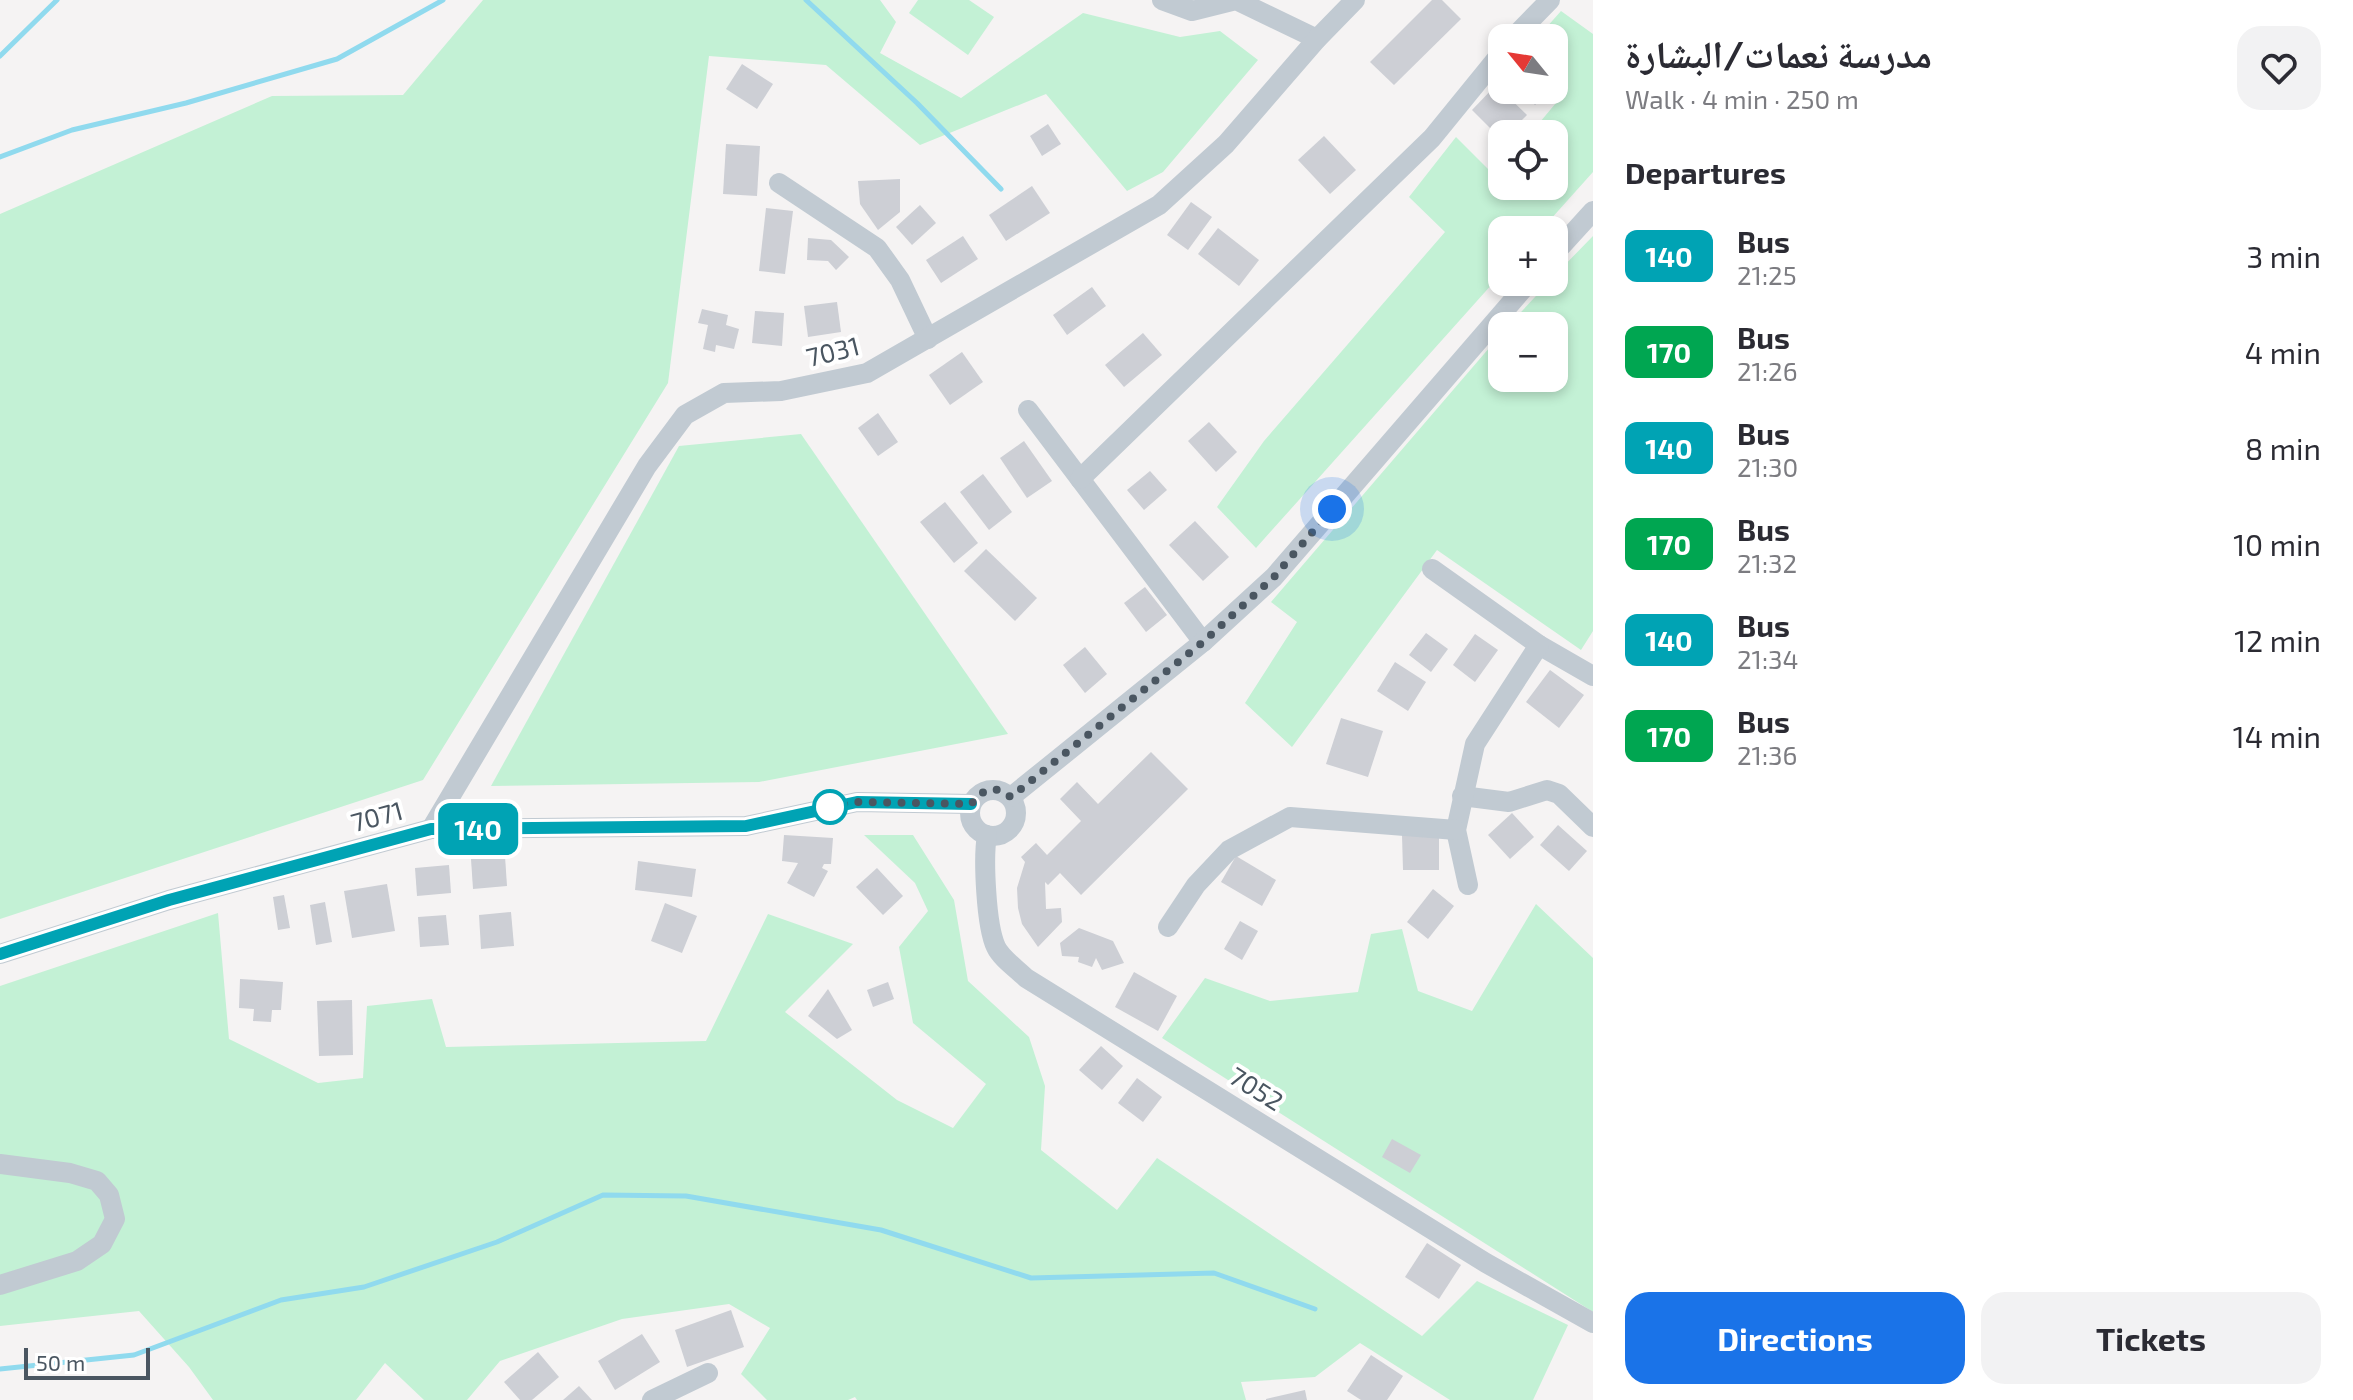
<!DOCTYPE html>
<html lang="en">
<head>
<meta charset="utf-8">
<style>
	:root { --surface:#fff; --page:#f2f2f3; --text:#2b2b33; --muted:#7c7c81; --accent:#1a73e8 }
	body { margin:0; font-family:"Exo 2","Noto Naskh Arabic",sans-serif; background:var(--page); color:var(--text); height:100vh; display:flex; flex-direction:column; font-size:30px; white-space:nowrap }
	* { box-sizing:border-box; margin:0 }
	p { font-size:26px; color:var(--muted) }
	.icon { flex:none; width:44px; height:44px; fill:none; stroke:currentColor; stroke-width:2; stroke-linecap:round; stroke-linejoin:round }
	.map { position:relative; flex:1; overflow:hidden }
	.sheet { display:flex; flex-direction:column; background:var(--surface); width:760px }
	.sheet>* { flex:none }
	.badge { padding:0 16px; border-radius:12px; font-size:28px; line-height:52px }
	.needle { width:52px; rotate:300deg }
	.tools { position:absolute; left:1488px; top:24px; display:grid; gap:16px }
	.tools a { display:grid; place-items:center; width:80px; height:80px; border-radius:16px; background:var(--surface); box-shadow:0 4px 12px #0003; font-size:40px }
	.scale { position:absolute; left:24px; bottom:20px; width:126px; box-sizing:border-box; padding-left:8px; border:4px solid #4a5661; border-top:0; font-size:22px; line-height:28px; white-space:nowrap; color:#4a5661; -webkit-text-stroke:6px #fff; paint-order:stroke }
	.you { position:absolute; width:40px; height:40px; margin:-20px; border:6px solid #fff; border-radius:50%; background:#1a73e8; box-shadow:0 0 0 12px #1a73e833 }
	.map>.badge { position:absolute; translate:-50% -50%; box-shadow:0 0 0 4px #fff }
	h2 { padding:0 32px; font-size:30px; line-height:72px }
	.round { display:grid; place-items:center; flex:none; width:84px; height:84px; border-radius:24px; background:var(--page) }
	.headline { display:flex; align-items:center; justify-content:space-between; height:136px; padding:0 32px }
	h1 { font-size:38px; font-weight:700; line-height:60px }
	.action { display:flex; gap:16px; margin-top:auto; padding:16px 32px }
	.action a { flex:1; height:92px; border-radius:24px; background:var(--accent); color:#fff; font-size:32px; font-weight:700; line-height:92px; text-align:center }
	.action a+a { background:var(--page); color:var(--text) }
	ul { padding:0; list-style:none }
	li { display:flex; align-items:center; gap:24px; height:96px; padding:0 32px }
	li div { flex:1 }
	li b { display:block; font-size:30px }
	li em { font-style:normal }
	li .badge { min-width:88px; font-weight:700; text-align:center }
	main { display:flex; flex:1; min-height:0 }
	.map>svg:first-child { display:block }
	.green { fill:#c3f1d5 }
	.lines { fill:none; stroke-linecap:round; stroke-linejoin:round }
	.stream { stroke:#90daee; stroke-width:5 }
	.building { fill:#cdcfd5 }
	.street { stroke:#c1cad2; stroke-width:20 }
	.line-casing { stroke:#fff; stroke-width:18 }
	.line { stroke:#00a3b4; stroke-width:12 }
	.walk { stroke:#4a5661; stroke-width:8; stroke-dasharray:0 14.4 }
	.stop-dot { fill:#fff; stroke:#00a3b4; stroke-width:4 }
	.labels { text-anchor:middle; stroke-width:8; stroke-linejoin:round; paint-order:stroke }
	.street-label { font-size:26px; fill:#4a5661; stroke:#fff }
</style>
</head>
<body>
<main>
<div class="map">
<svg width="1593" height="1400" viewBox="0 0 1593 1400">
	<rect width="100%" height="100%" fill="#f5f3f3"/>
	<g class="green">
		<path d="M483,0h397l16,22 -16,31 81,45 122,-85 97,24 40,-6 38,29 -95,112 -36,19 -81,-97 -126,51 -94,-80 -117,-9 -41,327 -245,397 -423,139v-705l272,-118 131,-1z"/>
		<path d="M918,0h51l25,17 -26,38 -59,-42z"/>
		<path d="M1561,11l32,23v138l-52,58h-39v43l-246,275 -39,-41 47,-66 181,-209 -36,-35 47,-60 38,38 8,-9v20h52v-52h-24l36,-43 -12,-17v-36h-17z"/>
		<path d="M1593,236v395l-12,19 -144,-100 -145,197 -47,-44 52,-81 -26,-20 231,-269v45h52v-52h-46l41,-44h5v-6z"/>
		<path d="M801,434l207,300 -249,48 -268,4 188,-340z"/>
		<path d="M864,835h49l41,65 14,81 61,56 16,49 -4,64 76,60 40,-52 265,178 55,-55 91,44 -35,75h-83l-90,-57 -45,34 -74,5 5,18h-389l-2,-3 -7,3h-81l-26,-26 29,-46 -41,-24 -107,15 -122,42 -33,39h-43l-39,-37 -29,37h-143l-24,-33 -50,-56 -139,15v-340l218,-73 11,126 89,44 45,-5 4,-72 65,-7 14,48 260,-6 62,-127 85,30 -68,68 112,88 56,28 33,-44 -73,-61 -14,-76 29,-36 -13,-28z"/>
		<path d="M1536,904l57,54v354l-431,-274 43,-60 65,23 88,-9 13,-58 31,-5 16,62 54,20z"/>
	</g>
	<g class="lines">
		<g class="stream">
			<path d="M806,0l111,103 84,86"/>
			<path d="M0,56l57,-56"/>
			<path d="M0,157l72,-27 114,-27 151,-44 106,-59"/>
			<path d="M0,1369l134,-14 147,-55 83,-13 133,-45 106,-47 83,1 195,34 150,48 183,-5 101,36"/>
		</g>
	</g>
	<g class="building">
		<path d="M1432,0h10l19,19 -67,66 -24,-23z"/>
		<path d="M742,64l31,20 -16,25 -31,-20z"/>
		<path d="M1496,85l31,30 -19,19h-6v6l-30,-30z"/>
		<path d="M1520,90h31l-16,15z"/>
		<path d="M1048,124l13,20 -19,12 -12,-20z"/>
		<path d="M1324,136l32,34 -26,24 -32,-34z"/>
		<path d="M726,144l34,2 -3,50 -34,-2z"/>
		<path d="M900,179v33l-22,18 -18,-26 -2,-23z"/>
		<path d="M1032,186l18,27 -44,28 -17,-26z"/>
		<path d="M1191,202l21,15 -24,33 -21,-15z"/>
		<path d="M920,205l16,18 -24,22 -16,-18z"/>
		<path d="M766,208l27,3 -8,63 -26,-3z"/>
		<path d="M1218,228l41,32 -20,26 -41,-32z"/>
		<path d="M963,236l15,23 -37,24 -15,-23z"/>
		<path d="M808,238l23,2 18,17 -13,13 -8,-9 -21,-1z"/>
		<path d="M1092,287l14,19 -39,29 -14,-20z"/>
		<path d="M837,302l4,30 -33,5 -4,-31z"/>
		<path d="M702,309l26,6 -2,10 13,4 -5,20 -18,-4 -1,7 -12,-3 5,-24 -10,-2z"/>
		<path d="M755,311l29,2 -2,33 -30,-3z"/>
		<path d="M1143,333l19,22 -38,32 -19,-22z"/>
		<path d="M962,352l21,30 -33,23 -21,-30z"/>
		<path d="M878,413l20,29 -20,14 -20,-28z"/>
		<path d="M1209,422l28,30 -21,20 -28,-31z"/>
		<path d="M1024,441l28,40 -25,17 -27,-40z"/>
		<path d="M1150,471l17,19 -23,20 -17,-20z"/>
		<path d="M983,474l29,38 -23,18 -29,-38z"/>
		<path d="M945,502l33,41 -24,20 -34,-41z"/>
		<path d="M1195,521l34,36 -26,24 -34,-36z"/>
		<path d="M986,549l51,49 -22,23 -51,-50z"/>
		<path d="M1145,587l22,28 -21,17 -22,-29z"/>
		<path d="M1426,633l22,16 -17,23 -22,-17z"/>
		<path d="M1475,634l23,16 -23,32 -22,-17z"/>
		<path d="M1085,647l22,27 -22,19 -22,-28z"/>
		<path d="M1395,662l31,20 -18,29 -31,-20z"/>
		<path d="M1550,670l34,25 -25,33 -33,-26z"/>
		<path d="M1341,718l42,13 -15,46 -42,-13z"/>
		<path d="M1151,752l37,37 -107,106 -21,-22 -12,12 -3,-3 1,27 15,-1 1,14 -24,25 -16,-23 -4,-16 -1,-20 8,-26 -4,-5 15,-14 11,12 34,-34 -21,-22 17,-17 21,22z"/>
		<path d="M1512,813l22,24 -24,22 -22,-24z"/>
		<path d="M1558,825l29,26 -18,20 -29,-26z"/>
		<path d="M784,835l49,3 -2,26h-7l-2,4 6,3 -14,26 -27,-14 11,-20 -16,-2z"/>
		<path d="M1402,835h37v35h-36z"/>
		<path d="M505,856l2,30 -34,3 -2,-30z"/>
		<path d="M1236,856l40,24 -14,26 -41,-24z"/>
		<path d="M638,861l58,8 -4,28 -57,-7z"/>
		<path d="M449,865l2,28 -34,3 -2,-28z"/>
		<path d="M877,868l26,28 -20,19 -27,-28z"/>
		<path d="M387,884l8,47 -43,7 -8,-47z"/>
		<path d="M1433,889l21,17 -26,33 -21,-17z"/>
		<path d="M284,895l6,33 -12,2 -5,-33z"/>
		<path d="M325,902l7,40 -16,3 -6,-40z"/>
		<path d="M665,903l32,13 -15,37 -31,-12z"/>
		<path d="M511,912l3,34 -33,3 -2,-34z"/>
		<path d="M446,915l3,30 -29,2 -2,-30z"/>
		<path d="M1240,921l18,10 -16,29 -18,-11z"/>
		<path d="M1079,928l34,13 11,22 -22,7 -6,-12 -4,9 -14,-5 1,-5 -17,-1 -2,-13z"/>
		<path d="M1134,972l43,24 -19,35 -43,-24z"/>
		<path d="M240,979l43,3 -2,28h-9l-1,12 -18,-1 1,-12 -15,-1z"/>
		<path d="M888,982l6,17 -21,8 -6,-17z"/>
		<path d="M828,989l24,41 -15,9 -29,-23z"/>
		<path d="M352,1000l1,55 -34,1 -2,-55z"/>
		<path d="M1101,1046l22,20 -21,24 -23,-20z"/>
		<path d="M1137,1078l25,19 -19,25 -25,-19z"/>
		<path d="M1392,1139l29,16 -11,18 -28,-16z"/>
		<path d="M1427,1243l34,22 -22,34 -34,-22z"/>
		<path d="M731,1310l13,37 -57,20 -12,-37z"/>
		<path d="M642,1334l18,28 -45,28 -17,-29z"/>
		<path d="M538,1352l21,25 -27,23h-12l-16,-18z"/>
		<path d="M1371,1355l32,21 -16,24h-26l-14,-9z"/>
		<path d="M579,1386l13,14h-29z"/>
		<path d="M1305,1390l2,10h-41v-1z"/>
	</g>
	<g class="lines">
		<g class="street">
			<path d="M1162,0l30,11 44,-11 81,39"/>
			<path d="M1513,38l37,-38"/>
			<path d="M779,183l98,65 23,32 28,59"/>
			<path d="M1554,254l39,-43"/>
			<path d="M1028,410l175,232"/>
			<path d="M1080,479l352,-341 70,-86"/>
			<path d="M1432,569l107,76 54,31"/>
			<circle cx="993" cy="813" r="23"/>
			<path d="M1462,796l47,6 38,-12 12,4 34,33"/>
			<path d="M1011,797l192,-155 71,-65 255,-295"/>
			<path d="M431,829l216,-363 38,-51 39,-22 57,-2 86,-18 292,-168 67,-61 91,-105 38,-39"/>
			<path d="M987,835c-4,23 -1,91 9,112 5,11 21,22 30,31l460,285 107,60"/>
			<path d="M1468,885l-12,-55 19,-86 64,-99"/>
			<path d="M1168,927l28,-42 33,-35 61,-33 166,13"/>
			<path d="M0,954l169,-54 262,-71 315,-3 111,-24 114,2"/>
			<path d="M0,1164l70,9 27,8 12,14 6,24 -13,25 -25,17 -77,24"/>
			<path d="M652,1400l56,-27"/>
		</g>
	</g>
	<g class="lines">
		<defs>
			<path id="line" d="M0,954l169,-54 262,-71 315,-3 111,-24 114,2"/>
		</defs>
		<use href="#line" class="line-casing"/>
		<use href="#line" class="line"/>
		<path class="walk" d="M830,807l27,-5 114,2 10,-11 14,-4 16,8 192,-155 71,-65 58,-68"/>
	</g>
	<circle class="stop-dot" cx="830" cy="807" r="16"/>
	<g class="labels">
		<g class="street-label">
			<text transform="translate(833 352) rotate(-14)" y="9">7031</text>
			<text transform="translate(377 817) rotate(-15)" y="9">7071</text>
			<text transform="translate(1256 1089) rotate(32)" y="9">7052</text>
		</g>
	</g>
</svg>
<div class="tools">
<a><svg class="needle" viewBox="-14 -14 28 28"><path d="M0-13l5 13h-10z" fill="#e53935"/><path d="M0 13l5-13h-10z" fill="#7c7c81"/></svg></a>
<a><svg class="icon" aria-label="locate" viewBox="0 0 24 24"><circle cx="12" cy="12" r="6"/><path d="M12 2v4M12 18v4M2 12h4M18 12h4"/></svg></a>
<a>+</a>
<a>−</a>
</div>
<div class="scale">50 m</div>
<div class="you" style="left:1332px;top:509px"></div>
<b class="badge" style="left:478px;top:829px;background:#00a3b4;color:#fff">140</b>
</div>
<section class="sheet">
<div class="headline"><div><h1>مدرسة نعمات/البشارة</h1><p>Walk · 4 min · 250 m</p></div><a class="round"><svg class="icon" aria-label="heart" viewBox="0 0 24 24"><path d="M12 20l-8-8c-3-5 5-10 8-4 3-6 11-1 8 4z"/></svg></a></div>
<h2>Departures</h2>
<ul>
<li><span class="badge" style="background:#00a3b4;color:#fff">140</span><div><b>Bus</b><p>21:25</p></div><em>3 min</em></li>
<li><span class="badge" style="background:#00a651;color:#fff">170</span><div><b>Bus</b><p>21:26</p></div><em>4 min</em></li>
<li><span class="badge" style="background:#00a3b4;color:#fff">140</span><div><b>Bus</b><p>21:30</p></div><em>8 min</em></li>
<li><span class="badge" style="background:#00a651;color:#fff">170</span><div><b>Bus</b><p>21:32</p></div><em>10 min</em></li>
<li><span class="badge" style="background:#00a3b4;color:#fff">140</span><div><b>Bus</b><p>21:34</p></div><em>12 min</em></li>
<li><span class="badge" style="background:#00a651;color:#fff">170</span><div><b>Bus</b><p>21:36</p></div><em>14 min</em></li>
</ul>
<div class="action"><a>Directions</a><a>Tickets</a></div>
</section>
</main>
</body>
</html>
